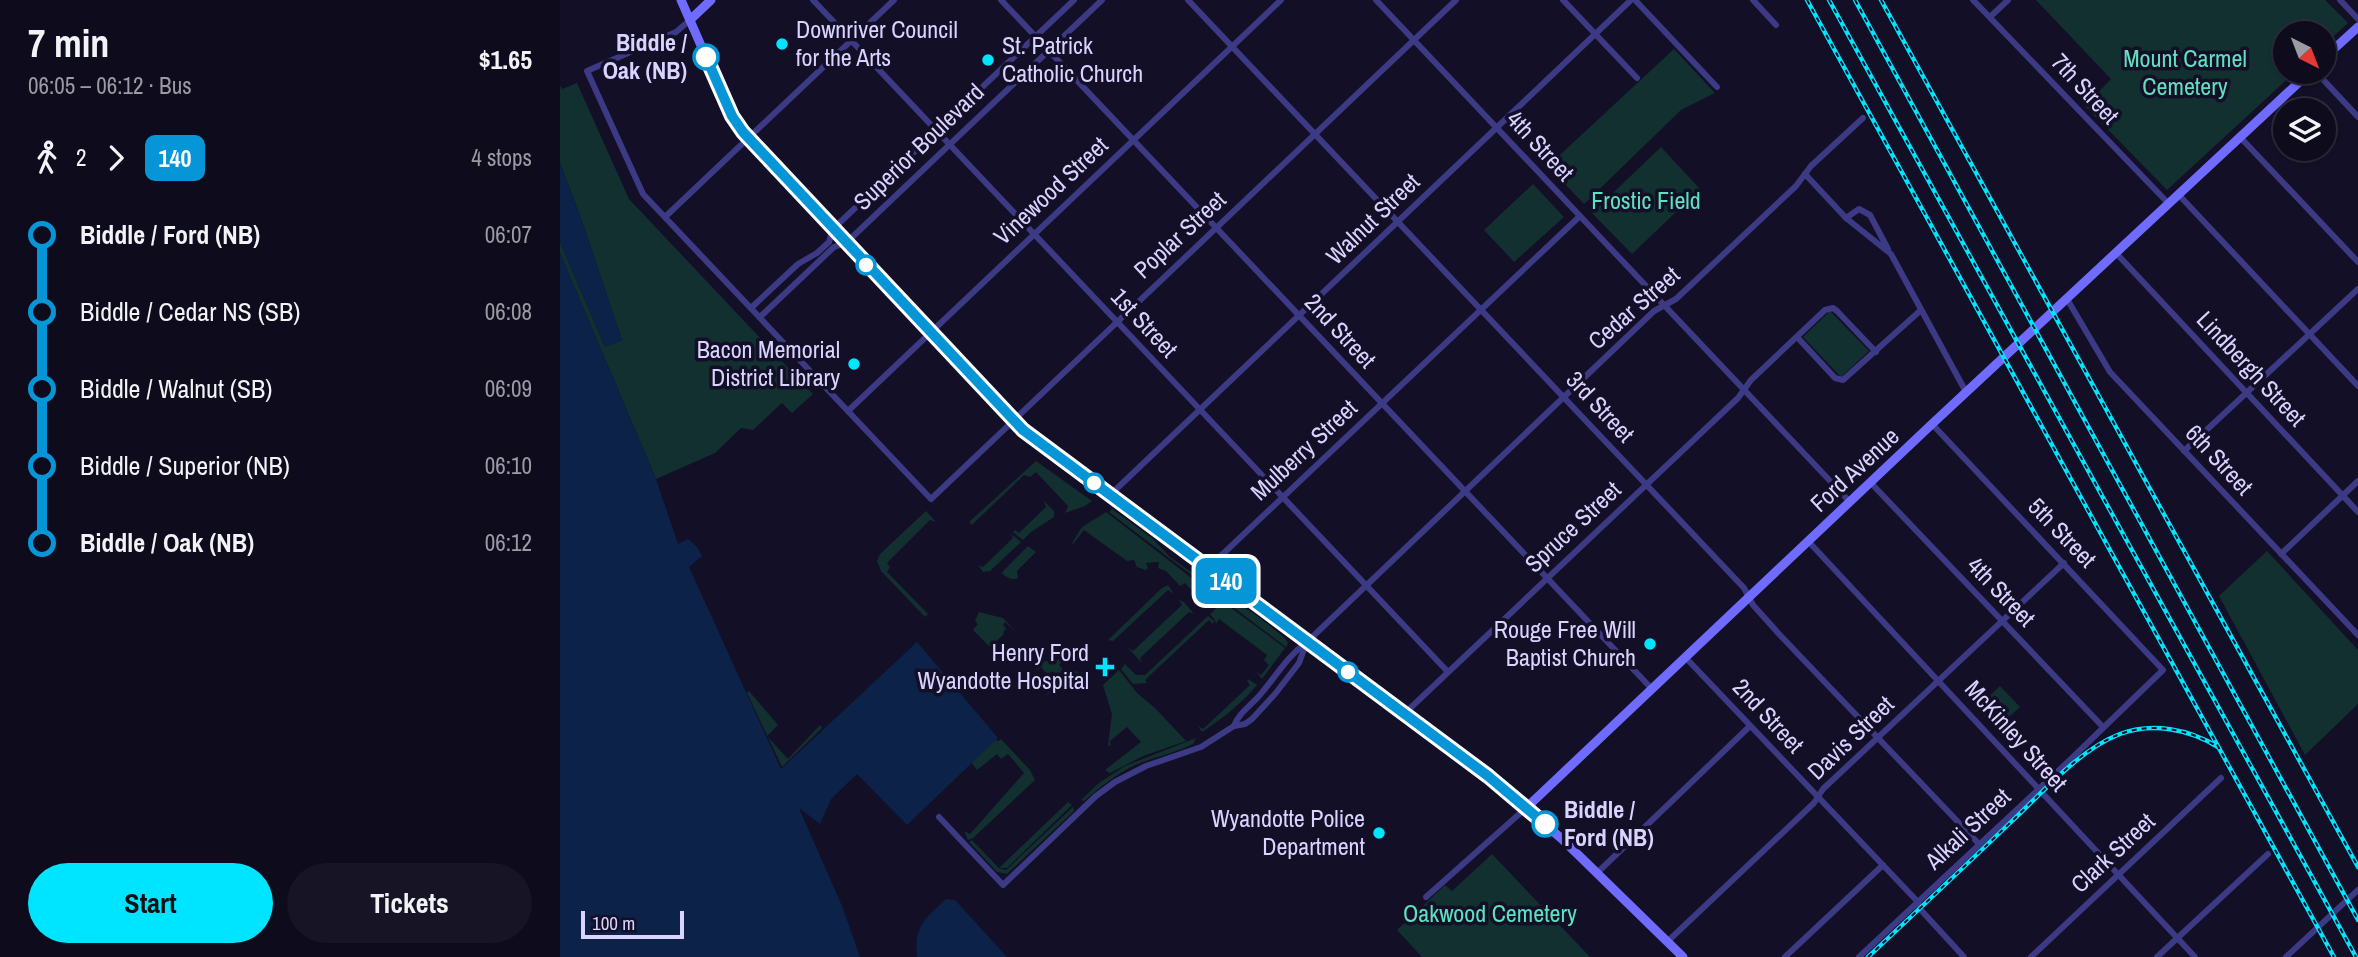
<!DOCTYPE html>
<html lang="en">
<head>
<meta charset="utf-8">
<style>
	:root { --surface:#0e0b1c; --page:#171425; --text:#f1f3f6; --muted:#9b9ba3; --line:#2e2b3b; --accent:#00e5ff }
	body { margin:0; font-family:"Archivo Narrow",sans-serif; background:var(--page); color:var(--text); height:100vh; display:flex; flex-direction:column; font-size:26px; white-space:nowrap }
	* { box-sizing:border-box; margin:0 }
	p { font-size:23px; color:var(--muted) }
	.icon { flex:none; width:38px; height:38px; fill:none; stroke:currentColor; stroke-width:2; stroke-linecap:round; stroke-linejoin:round }
	.map { position:relative; flex:1; overflow:hidden }
	.panel { display:flex; flex-direction:column; background:var(--surface); width:560px }
	.panel>* { flex:none }
	.badge { padding:0 14px; border-radius:10px; font-size:24px; line-height:46px }
	.needle { width:46px; rotate:138deg }
	.buttons { position:absolute; left:1713px; top:21px; display:grid; gap:14px }
	.buttons a { display:grid; place-items:center; width:63px; height:63px; border-radius:50%; background:var(--surface); box-shadow:0 2px 5px #0004,0 0 0 2px var(--line); font-size:35px }
	.scale { position:absolute; left:21px; bottom:18px; width:103px; box-sizing:border-box; padding-left:7px; border:4px solid #d9d4ff; border-top:0; font-size:19px; line-height:24px; white-space:nowrap; color:#d9d4ff; -webkit-text-stroke:5px #130f26; paint-order:stroke }
	.map>.badge { position:absolute; translate:-50% -50%; box-shadow:0 0 0 4px #fff }
	.legs { display:flex; align-items:center; gap:10px; height:77px; padding:0 28px; font-size:23px }
	.legs p { margin-inline-start:auto }
	.summary { display:flex; align-items:center; justify-content:space-between; height:119px; padding:0 28px }
	h1 { font-size:38px; font-weight:800; line-height:52px }
	.primary-button { display:flex; gap:14px; margin-top:auto; padding:14px 28px }
	.primary-button a { flex:1; height:80px; border-radius:42px; background:var(--accent); color:#111; font-size:28px; font-weight:800; line-height:80px; text-align:center }
	.primary-button a+a { background:var(--page); color:var(--text) }
	ul { padding:0 28px; list-style:none }
	li { display:flex; align-items:center; gap:24px; height:77px; font-size:26px }
	li i { display:grid; place-items:center; width:10px; height:100%; margin:0 9px; background:currentColor }
	li i::after { content:''; width:18px; height:18px; margin:-9px; border:5px solid; border-radius:50%; background:var(--surface) }
	li p { margin-inline-start:auto }
	li:first-child i { background:linear-gradient(#0000 50%,currentColor 0) }
	li:last-child i { background:linear-gradient(currentColor 50%,#0000 0) }
	main { display:flex; flex:1; min-height:0 }
	.map>svg:first-child { display:block }
	.green { fill:#12302f }
	.water { fill:#0c2248 }
	.lines { fill:none; stroke-linecap:round; stroke-linejoin:round }
	.street { stroke:#3d3a85; stroke-width:6 }
	.secondary { stroke:#6f6bff; stroke-width:9 }
	.rail-casing { stroke:#00e5ff; stroke-width:4.5 }
	.rail { stroke:#130f26; stroke-width:2; stroke-dasharray:5; stroke-linecap:butt }
	.line-1-casing { stroke:#fff; stroke-width:16 }
	.line-1 { stroke:#0696d7; stroke-width:10 }
	.poi-dot { fill:#00e5ff; stroke:#130f26; stroke-width:2.5 }
	.stop-1-dot { fill:#fff; stroke:#0696d7; stroke-width:3.5 }
	.labels { text-anchor:middle; stroke-width:7; stroke-linejoin:round; paint-order:stroke }
	.poi-label { font-size:24px; fill:#d9d4ff; stroke:#130f26; text-anchor:end }
	.stop-label { font-size:24px; font-weight:bold; fill:#d9d4ff; stroke:#130f26; text-anchor:end }
	.park-label { font-size:24px; fill:#5fe0c0; stroke:#130f26 }
	.street-label { font-size:24px; fill:#d9d4ff; stroke:#130f26 }
</style>
</head>
<body>
<main>
<section class="panel">
<div class="summary"><div><h1>7 min</h1><p>06:05 – 06:12 · Bus</p></div><b>$1.65</b></div>
<div class="legs"><svg class="icon" aria-label="walk" viewBox="0 0 24 24"><circle cx="13" cy="4" r="2"/><path d="M13 8l-2 6 4 7M11 14l-3 7M7 12l3-4h3l4 4"/></svg>2<svg class="icon" aria-label="forward" viewBox="0 0 24 24"><path d="M9 5l7 7-7 7"/></svg><b class="badge" style="background:#0696d7;color:#fff">140</b><p>4 stops</p></div>
<ul>
<li><i style="color:#0696d7"></i><b>Biddle / Ford (NB)</b><p>06:07</p></li>
<li><i style="color:#0696d7"></i><span>Biddle / Cedar NS (SB)</span><p>06:08</p></li>
<li><i style="color:#0696d7"></i><span>Biddle / Walnut (SB)</span><p>06:09</p></li>
<li><i style="color:#0696d7"></i><span>Biddle / Superior (NB)</span><p>06:10</p></li>
<li><i style="color:#0696d7"></i><b>Biddle / Oak (NB)</b><p>06:12</p></li>
</ul>
<div class="primary-button"><a>Start</a><a>Tickets</a></div>
</section>
<div class="map">
<svg width="1798" height="957" viewBox="0 0 1798 957">
	<rect width="100%" height="100%" fill="#130f26"/>
	<g class="green">
		<path d="M1476,0h289l23,23 -24,22v-12h-38v39h9l-128,118 -82,-84 26,-27z"/>
		<path d="M1114,49l41,44 -34,17 -97,94 -36,-38z"/>
		<path d="M17,83l52,116 184,195 -21,19 -10,-10 -29,27 -12,-2 -26,25 -59,26 -96,-226v-11l45,105 17,-7 -39,-116 -23,-61v-78l2,4z"/>
		<path d="M1101,147l39,42 -68,65 -40,-41z"/>
		<path d="M973,184l31,33 -50,45 -30,-32z"/>
		<path d="M1270,311l39,40 -28,26 -38,-40z"/>
		<path d="M476,461l56,40 -7,5 -20,7 3,-7 -32,-34 -6,5 -6,-2 -52,50 -3,-3z"/>
		<path d="M484,501l10,10v6l-23,15 -8,8 -10,-8 2,-2 4,3 27,-26z"/>
		<path d="M552,509l40,29 18,19 35,25 5,7 -101,-77z"/>
		<path d="M366,511l10,11 -6,-2 -43,43 3,4 -3,5 41,42 -3,3 -44,-46 -4,-10 3,-7z"/>
		<path d="M546,512l101,78 3,3 -3,6 -6,4 -8,-3 4,-4 -12,-13 -5,3 -14,-15 -8,-3 1,-6 -13,1 2,5 -2,2 -9,-3 -3,-7 -7,1 -43,-31 -11,14 -1,-1 10,-16z"/>
		<path d="M451,534l10,8 -31,29 -7,1 -5,-7 5,2 30,-29z"/>
		<path d="M468,546l8,6 -19,19 1,7c-5,3 -13,-1 -16,-5l2,-3z"/>
		<path d="M1707,551l91,99v54l-53,51 -86,-159z"/>
		<path d="M608,585l6,9 -6,-4 -55,51 -5,-1 54,-52z"/>
		<path d="M619,600l5,2 10,12 -5,-2 -49,46 2,5 -14,-15 5,3 49,-46z"/>
		<path d="M665,601c22,3 43,24 60,37l3,5 -2,4z"/>
		<path d="M663,602l62,46 -23,31 -6,-7 5,3 8,-10 -5,-5 3,-5 -48,-36 -3,5 -1,-4 -5,-6z"/>
		<path d="M419,612l24,6 14,15 -12,-11 -2,3 3,4 -3,3 1,2 -14,13 -17,-17 5,-6 -3,-3z"/>
		<path d="M648,616l6,5 -1,3 -4,-4 -64,60 2,3 -14,1 -12,-15 4,-5 11,11h9z"/>
		<path d="M501,659l2,1 -4,5 11,11 6,-5 4,2 5,-3c-7,12 -13,13 -25,16 -5,2 -10,7 -15,10l16,-16 -9,-9 -4,4 -7,-8 -3,3 -6,-7z"/>
		<path d="M559,670l18,23 18,15 31,33 -43,15 -33,17 -5,-3 36,-28 -14,-15 -17,14 1,5 -3,-1 4,-31 -9,-29z"/>
		<path d="M688,679l9,6c-16,19 -35,34 -55,47l-4,-6 5,3 47,-44 -3,-4z"/>
		<path d="M1440,686l20,21 -24,22 -19,-21z"/>
		<path d="M189,691l29,34 -11,11 21,23 32,-34 2,3 -40,39 -35,-74z"/>
		<path d="M636,738l-3,6c-18,9 -39,13 -58,21 -19,9 -35,22 -51,36l-3,-1 18,-17 26,-17z"/>
		<path d="M441,739l29,31 5,10 -62,58 -5,2 -4,-9 6,3 54,-61 -16,-19 -7,5 -4,-5 -20,16 -6,-8 24,-22 3,1z"/>
		<path d="M508,802l4,3 -65,63h-6l-1,-1z"/>
		<path d="M513,807l1,4 -67,63 -10,-2 -28,-30 3,-2 27,28 7,2z"/>
		<path d="M932,854l98,103h-168l-25,-27 48,-45 7,6z"/>
	</g>
	<g class="water">
		<path d="M0,163l23,61 39,116 -17,7 -45,-105z"/>
		<path d="M0,253l96,226 22,65 10,-5 9,8 5,9 -13,11 92,202 136,-127 81,96 -91,87 -50,-51 -26,25 -11,25 -21,-16 43,98 18,51h-300z"/>
		<path d="M386,899l9,1 52,57h-90c-3,-32 8,-38 29,-58z"/>
	</g>
	<g class="lines">
		<g class="street">
			<path d="M253,0l635,672"/>
			<path d="M441,0l650,688"/>
			<path d="M628,0l556,588 9,17 26,29 200,210"/>
			<path d="M816,0l474,502"/>
			<path d="M1003,0l74,78"/>
			<path d="M1075,0l82,87"/>
			<path d="M1193,0l23,25"/>
			<path d="M1413,0l195,203"/>
			<path d="M1780,0l18,19"/>
			<path d="M1430,17l18,-17"/>
			<path d="M130,20l-14,12 -89,39 56,123 288,305 525,-499"/>
			<path d="M1756,72l42,45"/>
			<path d="M1680,137l118,125"/>
			<path d="M1245,174l41,44 45,36 75,138"/>
			<path d="M1618,194l180,192"/>
			<path d="M105,217l229,-217"/>
			<path d="M1286,218l13,-9 11,6 18,34"/>
			<path d="M1556,253l242,259"/>
			<path d="M1507,299l43,73 248,263"/>
			<path d="M191,308l47,-44 19,-11 12,-11 4,-13 241,-229"/>
			<path d="M200,317l74,-70 12,-4 256,-243"/>
			<path d="M1237,337l38,41 8,2 78,-70"/>
			<path d="M288,411l433,-411"/>
			<path d="M1624,451l174,-162"/>
			<path d="M1310,482l233,245"/>
			<path d="M550,495l521,-495"/>
			<path d="M1248,541l387,416"/>
			<path d="M1721,554l77,-73"/>
			<path d="M648,568l372,-352"/>
			<path d="M1125,657l233,245 2,7 44,48"/>
			<path d="M844,714l334,-316 13,-18 74,-70 8,-2 4,3 39,41"/>
			<path d="M674,726c5,-13 15,-19 25,-30 16,-18 27,-39 48,-54l347,-331 22,-12 120,-113 15,-20 52,-48"/>
			<path d="M379,817l64,68 93,-89 19,-14 31,-16 55,-19 33,-21 11,-2 7,-5 23,-25 24,-31 7,-19"/>
			<path d="M1037,873l153,-147"/>
			<path d="M866,897l100,-89"/>
			<path d="M1107,942l147,-139 9,-14 241,-226"/>
			<path d="M1225,957l98,-92"/>
			<path d="M1299,957l212,-198 92,-89 -231,-246"/>
			<path d="M1471,957l190,-179"/>
			<path d="M1597,957l111,-103"/>
			<path d="M1726,957l72,-67"/>
		</g>
		<g class="secondary">
			<path d="M121,0l51,116 11,17 279,297 475,353 65,56 121,118"/>
			<path d="M130,20l21,-20"/>
			<path d="M1764,58l34,-31"/>
			<path d="M966,808l406,-384 378,-352"/>
		</g>
		<defs>
			<g id="rail">
				<path d="M1247,0l527,957"/>
				<path d="M1269,0l527,957"/>
				<path d="M1295,0l503,920"/>
				<path d="M1321,0l477,867"/>
				<path d="M1308,957c48,-45 96,-90 144,-136 31,-29 68,-72 108,-87 32,-12 69,-5 98,13"/>
			</g>
		</defs>
		<use href="#rail" class="rail-casing"/>
		<use href="#rail" class="rail"/>
	</g>
	<g class="lines">
		<defs>
			<path id="line-1" d="M146,57l26,59 11,16 280,298 465,346 57,48"/>
		</defs>
		<use href="#line-1" class="line-1-casing"/>
		<use href="#line-1" class="line-1"/>
	</g>
	<g class="poi-dot">
		<circle cx="222" cy="44" r="7"/>
		<circle cx="428" cy="60" r="7"/>
		<circle cx="294" cy="364" r="7"/>
		<circle cx="1090" cy="644" r="7"/>
		<path d="M541.5 656.5h7v7h7v7h-7v7h-7v-7h-7v-7h7z"/>
		<circle cx="819" cy="833" r="7"/>
	</g>
	<g class="stop-1-dot">
		<circle cx="146" cy="57" r="12"/>
		<circle cx="306" cy="265" r="9"/>
		<circle cx="534" cy="483" r="9"/>
		<circle cx="788" cy="672" r="9"/>
		<circle cx="985" cy="824" r="12"/>
	</g>
	<g class="labels">
		<g class="poi-label">
			<text x="236" y="38" text-anchor="start">Downriver Council<tspan x="236" dy="28">for the Arts</tspan></text>
			<text x="442" y="54" text-anchor="start">St. Patrick<tspan x="442" dy="28">Catholic Church</tspan></text>
			<text x="280" y="358">Bacon Memorial<tspan x="280" dy="28">District Library</tspan></text>
			<text x="1076" y="638">Rouge Free Will<tspan x="1076" dy="28">Baptist Church</tspan></text>
			<text x="529" y="661">Henry Ford<tspan x="529" dy="28">Wyandotte Hospital</tspan></text>
			<text x="805" y="827">Wyandotte Police<tspan x="805" dy="28">Department</tspan></text>
		</g>
		<g class="stop-label">
			<text x="127" y="51">Biddle /<tspan x="127" dy="28">Oak (NB)</tspan></text>
			<text x="1004" y="818" text-anchor="start">Biddle /<tspan x="1004" dy="28">Ford (NB)</tspan></text>
		</g>
		<g class="park-label">
			<text x="1625" y="67">Mount Carmel<tspan x="1625" dy="28">Cemetery</tspan></text>
			<text x="1086" y="209">Frostic Field</text>
			<text x="930" y="922">Oakwood Cemetery</text>
		</g>
		<g class="street-label">
			<text transform="translate(1525 89) rotate(47)" y="8">7th Street</text>
			<text transform="translate(980 146) rotate(47)" y="8">4th Street</text>
			<text transform="translate(359 147) rotate(-44)" y="8">Superior Boulevard</text>
			<text transform="translate(491 191) rotate(-43)" y="8">Vinewood Street</text>
			<text transform="translate(813 219) rotate(-44)" y="8">Walnut Street</text>
			<text transform="translate(620 235) rotate(-43)" y="8">Poplar Street</text>
			<text transform="translate(1074 308) rotate(-41)" y="8">Cedar Street</text>
			<text transform="translate(584 323) rotate(47)" y="8">1st Street</text>
			<text transform="translate(780 331) rotate(47)" y="8">2nd Street</text>
			<text transform="translate(1691 369) rotate(47)" y="8">Lindbergh Street</text>
			<text transform="translate(1040 407) rotate(47)" y="8">3rd Street</text>
			<text transform="translate(744 450) rotate(-43)" y="8">Mulberry Street</text>
			<text transform="translate(1659 460) rotate(47)" y="8">6th Street</text>
			<text transform="translate(1295 470) rotate(-43)" y="8">Ford Avenue</text>
			<text transform="translate(1013 527) rotate(-43)" y="8">Spruce Street</text>
			<text transform="translate(1502 533) rotate(46)" y="8">5th Street</text>
			<text transform="translate(1441 592) rotate(46)" y="8">4th Street</text>
			<text transform="translate(1208 716) rotate(47)" y="8">2nd Street</text>
			<text transform="translate(1456 736) rotate(48)" y="8">McKinley Street</text>
			<text transform="translate(1291 738) rotate(-44)" y="8">Davis Street</text>
			<text transform="translate(1408 829) rotate(-43)" y="8">Alkali Street</text>
			<text transform="translate(1553 853) rotate(-43)" y="8">Clark Street</text>
		</g>
	</g>
</svg>
<div class="buttons">
<a><svg class="needle" viewBox="-14 -14 28 28"><path d="M0-13l5 13h-10z" fill="#e53935"/><path d="M0 13l5-13h-10z" fill="#9b9ba3"/></svg></a>
<a><svg class="icon" aria-label="layers" viewBox="0 0 24 24"><path d="M12 4l9 5-9 5-9-5zM3 14l9 5 9-5"/></svg></a>
</div>
<div class="scale">100 m</div>
<b class="badge" style="left:666px;top:581px;background:#0696d7;color:#fff">140</b>
</div>
</main>
</body>
</html>
